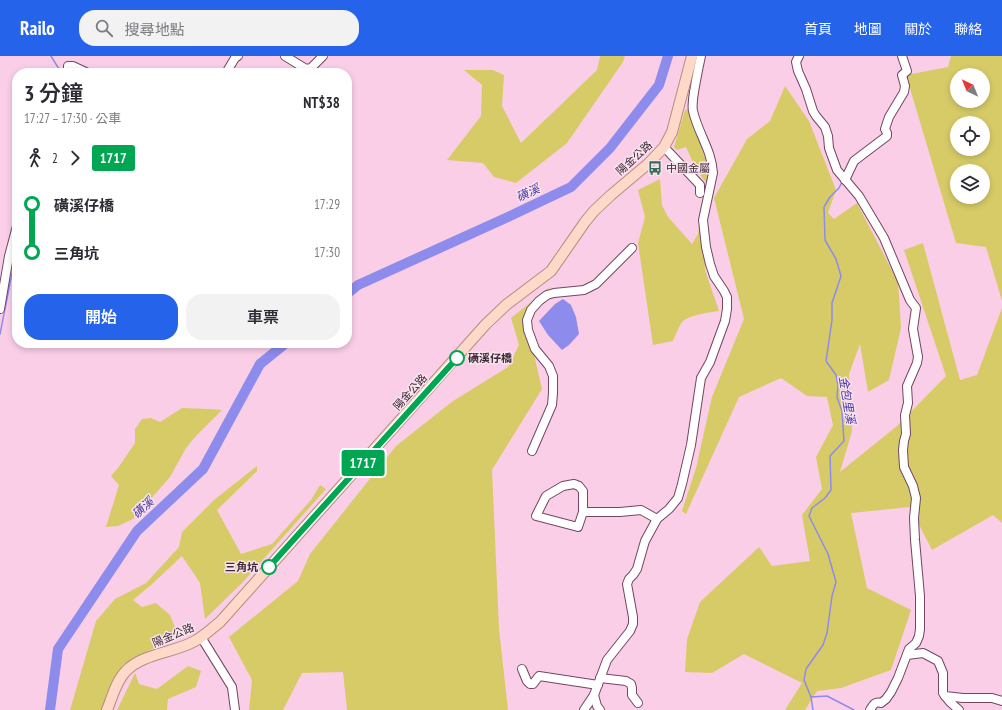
<!DOCTYPE html>
<html lang="zh-TW">
<head>
<meta charset="utf-8">
<style>
	:root { --surface:#fff; --page:#f2f2f3; --text:#2b2b33; --muted:#7c7c81; --accent:#2563eb }
	body { margin:0; font-family:"PT Sans Narrow","Noto Sans TC",sans-serif; background:var(--page); color:var(--text); height:100vh; display:flex; flex-direction:column; font-size:15px; white-space:nowrap }
	* { box-sizing:border-box; margin:0 }
	p { font-size:13px; color:var(--muted) }
	.icon { flex:none; width:22px; height:22px; fill:none; stroke:currentColor; stroke-width:2; stroke-linecap:round; stroke-linejoin:round }
	.map { position:relative; flex:1; overflow:hidden }
	.drawer { position:absolute; left:12px; top:12px; width:340px; height:280px; display:flex; flex-direction:column; background:var(--surface); border-radius:16px; box-shadow:0 2px 6px #0003 }
	.drawer>* { flex:none }
	.badge { padding:0 8px; border-radius:3px; font-size:14px; line-height:26px }
	.needle { width:26px; rotate:317deg }
	.fabs { position:absolute; left:950px; top:12px; display:grid; gap:8px }
	.fabs a { display:grid; place-items:center; width:40px; height:40px; border-radius:50%; background:var(--surface); box-shadow:0 2px 6px #0003; font-size:20px }
	.map>.badge { position:absolute; translate:-50% -50%; box-shadow:0 0 0 2px #fff }
	.legs { display:flex; align-items:center; gap:6px; height:44px; padding:0 12px; font-size:13px }
	.legs p { margin-inline-start:auto }
	.headline { display:flex; align-items:center; justify-content:space-between; height:68px; padding:0 12px }
	h1 { font-size:22px; font-weight:600; line-height:30px }
	.action { display:flex; gap:8px; margin-top:auto; padding:8px 12px }
	.action a { flex:1; height:46px; border-radius:16px; background:var(--accent); color:#fff; font-size:16px; font-weight:600; line-height:46px; text-align:center }
	.action a+a { background:var(--page); color:var(--text) }
	ul { padding:0 12px; list-style:none }
	li { display:flex; align-items:center; gap:14px; height:48px; font-size:15px }
	li i { display:grid; place-items:center; width:6px; height:100%; margin:0 5px; background:currentColor }
	li i::after { content:''; width:10px; height:10px; margin:-5px; border:3px solid; border-radius:50%; background:var(--surface) }
	li p { margin-inline-start:auto }
	li:first-child i { background:linear-gradient(#0000 50%,currentColor 0) }
	li:last-child i { background:linear-gradient(currentColor 50%,#0000 0) }
	header { display:flex; align-items:center; gap:24px; box-sizing:border-box; height:56px; padding:0 20px; background:var(--accent); color:#fff }
	header strong { font-size:19px }
	nav { display:flex; gap:22px; margin-inline-start:auto; font-size:14px }
	.search { width:280px; height:36px; background:var(--page); display:flex; align-items:center; gap:10px; box-sizing:border-box; padding:0 14px; border-radius:16px; color:var(--muted); font-size:15px }
	.map>svg:first-child { display:block }
	.green { fill:#d7cb67; fill-rule:evenodd }
	.water { fill:#8d8beb }
	.lines { fill:none; stroke-linecap:round; stroke-linejoin:round }
	.stream { stroke:#8d8beb; stroke-width:1.5 }
	.river { stroke:#8d8beb; stroke-width:10 }
	.minor-casing { stroke:#734662; stroke-width:10 }
	.major-casing { stroke:#ba8a7e; stroke-width:12 }
	.minor { stroke:#fff; stroke-width:8 }
	.major { stroke:#fed9c9; stroke-width:10 }
	.line-1-casing { stroke:#fff; stroke-width:9 }
	.line-1 { stroke:#00a651; stroke-width:6 }
	.stop-1-dot { fill:#fff; stroke:#00a651; stroke-width:2 }
	.labels { text-anchor:middle; stroke-width:3; stroke-linejoin:round; paint-order:stroke }
	.street-label { font-size:11px; fill:#3d2935; stroke:#f9e3ef }
	.poi-label { font-size:11px; fill:#3d2935; stroke:#f9e3ef; text-anchor:start }
	.stop-label { font-size:11px; font-weight:bold; fill:#3d2935; stroke:#f9e3ef; text-anchor:start }
	.water-label { font-size:12px; font-style:italic; fill:#4737a5; stroke:#f9e3ef }
</style>
</head>
<body>
<header>
<strong>Railo</strong>
<div class="search"><svg class="icon" aria-label="search" viewBox="0 0 24 24"><circle cx="10" cy="10" r="6"/><path d="M15 15l6 6"/></svg>搜尋地點</div>
<nav><a>首頁</a><a>地圖</a><a>關於</a><a>聯絡</a></nav>
</header>
<div class="map">
<svg width="1002" height="654" viewBox="0 0 1002 654">
	<rect width="100%" height="100%" fill="#facee7"/>
	<g class="green">
		<path d="M600,0h25l-2,6 -56,81 -51,40 -22,-6 -11,-14 -36,-3 34,-44 1,-31 -18,-15h29l11,5 -2,31 19,37 76,-73z"/>
		<path d="M951,0h51v245l-16,-54 -30,-4 -50,-168 42,-8zM957,19h26v26h-26zM957,67h26v26h-26zM957,115h26v26h-26z"/>
		<path d="M785,30l24,35 27,69 -8,23 6,6 23,-16 41,79 3,46 -12,52 -21,12 -8,-48 -11,30 3,57 -12,41 57,-46 49,-50 -42,-126 19,-7 37,137 17,-5 25,-67v215l-9,-8 -61,35 -22,-43 -59,6 16,75 44,22 -20,60 -50,18 -24,3 -12,19h-20l17,-27 -58,-29 -32,19 -27,-1 2,-33 13,-37 59,-55 13,19 38,-5 -8,-46 20,-26 -6,-32 17,-32 -6,-28 -20,-1 -26,-18 -42,19 -53,117 -4,-3 14,-43 16,-71 32,-78 -30,-121 33,-59 23,-18z"/>
		<path d="M689,53l4,10 11,37 7,10 -7,72 1,32 14,41c-9,1 -29,4 -36,10 -3,3 -8,15 -10,20l-20,4 -15,-102 7,-26 -7,-27 22,-11 2,26 6,12 24,27 6,-10 4,-33 5,-17 -11,-15 -10,-22 -9,3 -3,-3 11,-37z"/>
		<path d="M551,230l-26,30 17,73 -50,81 7,159 9,81h-161l-4,-38 -41,1 -19,37h-34l3,-30 -23,-43 69,-56 12,-27 86,-108 57,-45 55,-34 11,-22 -8,-27z"/>
		<path d="M182,352l28,1 12,1 -26,26 -10,12 -16,29 -37,42 -15,7 -12,1 13,-42 -8,-9 7,-8 17,-25v-14l7,-10 9,-1 9,4z"/>
		<path d="M257,410v5l-40,39 24,44 31,-10 39,-44 9,-15 6,4 -83,93 -38,37 -5,-36 -18,-27 -31,29 -18,15 9,7 14,-4 14,12 8,20 -55,30 -22,45h-31l26,-89 19,-22 31,-16 33,-36 3,-15 32,-32z"/>
		<path d="M188,610l13,5 -5,16 -28,12 -1,11h-50l18,-37 4,11 18,5z"/>
	</g>
	<path class="water" d="M563,243l8,6 5,12 3,17 -10,11 -7,5 -14,-15 -9,-14 16,-17z"/>
	<g class="lines">
		<g class="stream">
			<path d="M51,0l8,13"/>
			<path d="M0,278l17,-86"/>
			<path d="M811,641l16,-1 27,14"/>
			<path d="M813,654l-2,-13 -7,-17 2,-11 17,-24 4,-12 5,-37 4,-14 -8,-28 -19,-38 3,-8 13,-10 6,-8 -1,-34 14,-15 -2,-30 -5,-14 1,-12 -2,-10 -10,-14 6,-41v-17l9,-27 -5,-17 -11,-19 -1,-33 6,-10 9,-9 3,-6"/>
		</g>
		<g class="river">
			<path d="M347,238l11,-9 150,-68 63,-30 39,-39 49,-63 9,-29"/>
			<path d="M50,654l8,-61 79,-118 66,-62 57,-105 26,-21"/>
		</g>
		<defs>
			<g id="minor">
				<path d="M285,0l21,13 5,-1 12,-12"/>
				<path d="M799,0l-3,6 2,9 8,18 7,22 3,5 9,11 3,9 1,12 8,22 22,26 25,42 26,62 6,8 -3,21 5,28 -1,6 -10,23 1,17 -3,12 1,19 -2,7 -1,9 1,17 9,19 3,12 -2,20 1,22 5,56v33l-1,7 -3,7 -7,6 -11,29 -7,14 -5,7 -5,4c-6,-2 -8,2 -11,7"/>
				<path d="M68,17v-7h5l15,7"/>
				<path d="M226,17l9,-15 3,-2"/>
				<path d="M664,91l36,38v8"/>
				<path d="M845,124l9,-19 33,-25v-3l-2,-4 4,-12 15,-25 1,-6 -3,-11 5,-4 -5,-15"/>
				<path d="M0,253l9,-53 8,-30"/>
				<path d="M532,395l20,-46 1,-12v-17l-4,-10 -14,-17 -7,-19 -1,-10 4,-10 8,-9 8,-6 7,-2 30,-3 12,-6 36,-36"/>
				<path d="M583,456v-21l-4,-5 -5,-2 -11,2 -17,10 -10,20 42,11 5,-15h37l21,-2 16,9"/>
				<path d="M201,581l31,50 3,23"/>
				<path d="M907,599l16,-2 15,8 5,12v20l2,3 18,2h29l10,3"/>
				<path d="M522,613l5,12 3,3h3l6,-8 59,9"/>
				<path d="M600,622l26,3 5,3 1,4v7l6,8"/>
				<path d="M594,639l3,11 3,4"/>
				<path d="M945,640l5,6 9,8"/>
				<path d="M584,654l10,-15 13,-35 23,-29 3,-7v-7l-6,-33 2,-5 4,-4 4,-6 8,-28 12,-22 12,-10 9,-11 4,-14 9,-39 10,-67 9,-16 15,-41 2,-12v-12l-3,-6 -10,-15 -4,-12 -4,-17 -3,-27 10,-47c-1,-22 -15,-40 -20,-62 -1,-4 0,-8 0,-12 2,-15 5,-29 8,-43"/>
			</g>
			<path id="major" d="M107,654c5,-12 9,-29 19,-39 16,-17 46,-18 67,-29 10,-5 18,-13 27,-20l266,-298 20,-19 45,-34 34,-49 9,-11 17,-16 38,-32 15,-16 8,-15 20,-76"/>
		</defs>
		<use href="#minor" class="minor-casing"/>
		<use href="#major" class="major-casing"/>
		<use href="#minor" class="minor"/>
		<use href="#major" class="major"/>
	</g>
	<g class="lines">
		<defs>
			<path id="line-1" d="M269,511l188,-209"/>
		</defs>
		<use href="#line-1" class="line-1-casing"/>
		<use href="#line-1" class="line-1"/>
	</g>
	<defs>
		<symbol id="bus-bare" viewBox="-9 -9 18 18"><path d="M-5-6H5V4H4V6H2V4H-2V6H-4V4H-5ZM-3.5-4V0h7V-4ZM-3.5 1.2v1.5H-2V1.2ZM2 1.2v1.5H3.5V1.2Z" fill="#366e55" stroke="#f9e3ef" stroke-width="2.5" paint-order="stroke"/></symbol>
	</defs>
	<g fill-rule="evenodd">
		<use href="#bus-bare" x="645" y="102" width="20" height="20"/>
	</g>
	<g class="stop-1-dot">
		<circle cx="457" cy="302" r="7"/>
		<circle cx="269" cy="511" r="7"/>
	</g>
	<g class="labels">
		<g class="street-label">
			<text transform="translate(634 102) rotate(-42)" y="4">陽金公路</text>
			<text transform="translate(410 336) rotate(-48)" y="4">陽金公路</text>
			<text transform="translate(173 579) rotate(-23)" y="4">陽金公路</text>
		</g>
		<g class="poi-label">
			<text x="666" y="116">中國金屬</text>
		</g>
		<g class="stop-label">
			<text x="468" y="306">磺溪仔橋</text>
			<text x="258" y="515" text-anchor="end">三角坑</text>
		</g>
		<g class="water-label">
			<text transform="translate(528 137) rotate(-25)" y="4">磺溪</text>
			<text transform="translate(847 344) rotate(81)" y="4">金包里溪</text>
			<text transform="translate(143 452) rotate(-43)" y="4">磺溪</text>
		</g>
	</g>
</svg>
<div class="fabs">
<a><svg class="needle" viewBox="-14 -14 28 28"><path d="M0-13l5 13h-10z" fill="#e53935"/><path d="M0 13l5-13h-10z" fill="#7c7c81"/></svg></a>
<a><svg class="icon" aria-label="locate" viewBox="0 0 24 24"><circle cx="12" cy="12" r="6"/><path d="M12 2v4M12 18v4M2 12h4M18 12h4"/></svg></a>
<a><svg class="icon" aria-label="layers" viewBox="0 0 24 24"><path d="M12 4l9 5-9 5-9-5zM3 14l9 5 9-5"/></svg></a>
</div>
<b class="badge" style="left:363px;top:407px;background:#00a651;color:#fff">1717</b>
<section class="drawer">
<div class="headline"><div><h1>3 分鐘</h1><p>17:27 – 17:30 · 公車</p></div><b>NT$38</b></div>
<div class="legs"><svg class="icon" aria-label="walk" viewBox="0 0 24 24"><circle cx="13" cy="4" r="2"/><path d="M13 8l-2 6 4 7M11 14l-3 7M7 12l3-4h3l4 4"/></svg>2<svg class="icon" aria-label="forward" viewBox="0 0 24 24"><path d="M9 5l7 7-7 7"/></svg><b class="badge" style="background:#00a651;color:#fff">1717</b></div>
<ul>
<li><i style="color:#00a651"></i><b>磺溪仔橋</b><p>17:29</p></li>
<li><i style="color:#00a651"></i><b>三角坑</b><p>17:30</p></li>
</ul>
<div class="action"><a>開始</a><a>車票</a></div>
</section>
</div>
</body>
</html>
